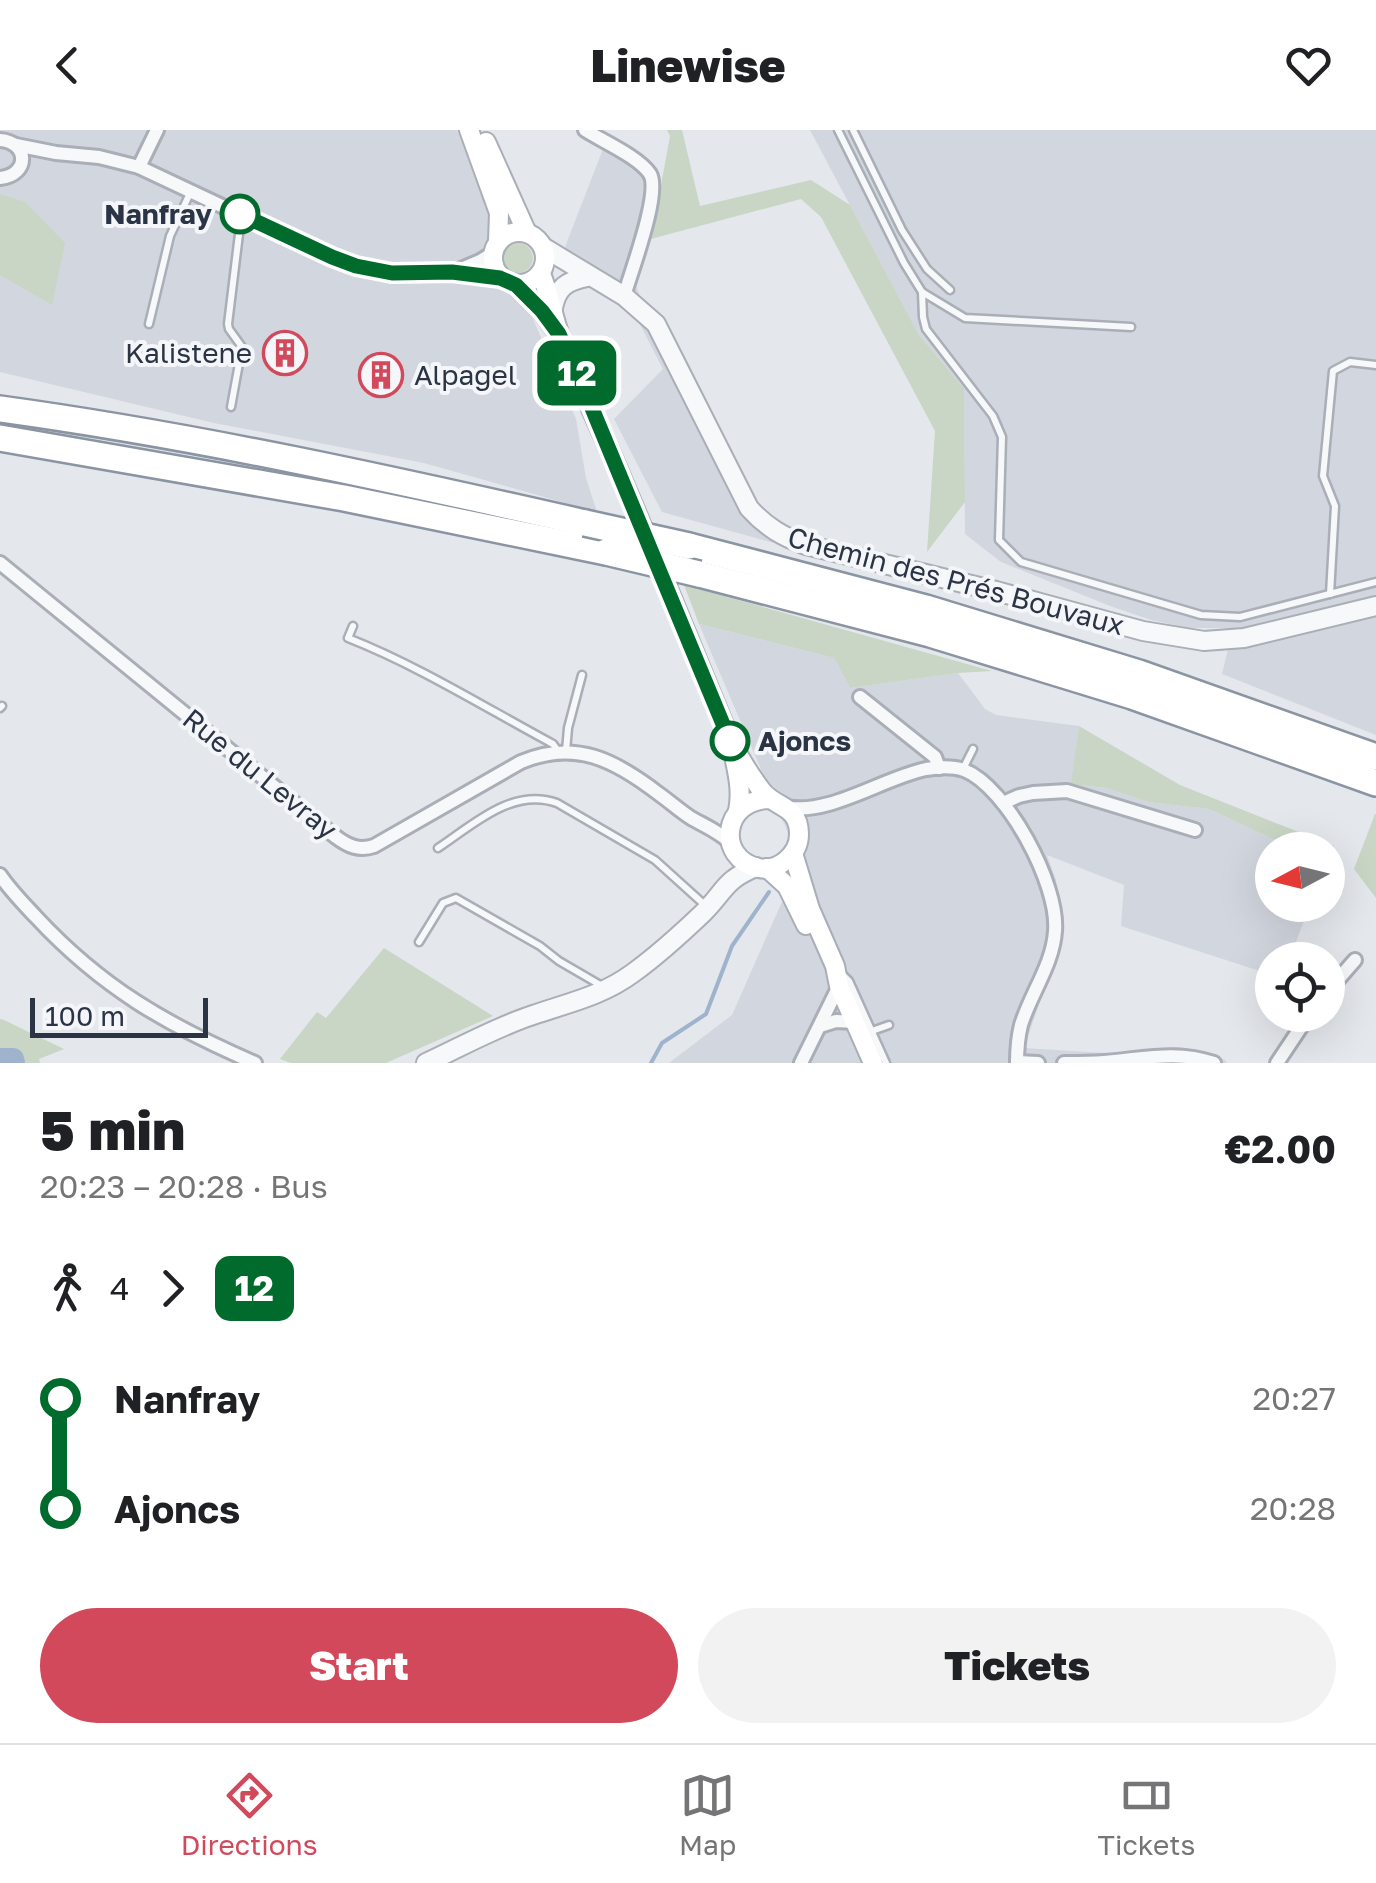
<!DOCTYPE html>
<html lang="en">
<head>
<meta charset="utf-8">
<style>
	:root { --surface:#fff; --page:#f2f2f2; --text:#202124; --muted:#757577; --line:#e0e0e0; --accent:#d1495b }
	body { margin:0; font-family:"Golos Text",sans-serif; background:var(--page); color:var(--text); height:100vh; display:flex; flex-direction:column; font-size:38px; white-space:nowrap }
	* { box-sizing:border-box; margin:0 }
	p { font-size:32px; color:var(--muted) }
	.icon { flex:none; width:55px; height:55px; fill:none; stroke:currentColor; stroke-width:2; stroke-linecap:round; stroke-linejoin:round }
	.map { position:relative; height:933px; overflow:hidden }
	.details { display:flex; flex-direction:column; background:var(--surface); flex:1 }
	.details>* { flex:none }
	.badge { padding:0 20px; border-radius:15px; font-size:35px; line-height:65px }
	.needle { width:65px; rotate:263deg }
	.buttons { position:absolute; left:1255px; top:702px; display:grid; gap:20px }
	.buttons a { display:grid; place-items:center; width:90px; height:90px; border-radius:50%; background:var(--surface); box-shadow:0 10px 40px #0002; font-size:50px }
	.scale { position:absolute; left:30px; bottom:25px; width:178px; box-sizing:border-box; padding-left:10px; border:5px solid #2b3445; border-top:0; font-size:28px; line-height:35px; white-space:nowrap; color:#2b3445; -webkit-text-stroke:8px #f4f6f9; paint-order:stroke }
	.map>.badge { position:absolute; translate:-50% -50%; box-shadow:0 0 0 5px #fff }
	.legs { display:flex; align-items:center; gap:15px; height:110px; padding:0 40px; font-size:32px }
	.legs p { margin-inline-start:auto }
	.headline { display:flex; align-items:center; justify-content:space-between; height:170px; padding:0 40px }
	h1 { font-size:55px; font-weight:800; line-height:75px }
	.cta { display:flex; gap:20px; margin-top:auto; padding:20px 40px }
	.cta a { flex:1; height:115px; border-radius:60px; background:var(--accent); color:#fff; font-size:40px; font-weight:800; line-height:115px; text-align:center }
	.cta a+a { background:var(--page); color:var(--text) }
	ul { padding:0 40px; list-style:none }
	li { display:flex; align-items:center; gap:35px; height:110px; font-size:38px }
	li i { display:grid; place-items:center; width:15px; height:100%; margin:0 12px; background:currentColor }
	li i::after { content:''; width:25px; height:25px; margin:-12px; border:8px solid; border-radius:50%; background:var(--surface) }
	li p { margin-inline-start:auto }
	li:first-child i { background:linear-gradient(#0000 50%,currentColor 0) }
	li:last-child i { background:linear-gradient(currentColor 50%,#0000 0) }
	header { display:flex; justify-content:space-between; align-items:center; height:130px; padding:0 40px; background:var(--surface); font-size:45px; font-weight:800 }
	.menu { display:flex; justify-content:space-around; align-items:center; height:140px; border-top:2px solid var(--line); background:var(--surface); font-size:28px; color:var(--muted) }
	.menu a { display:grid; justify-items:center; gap:5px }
	.menu .current { color:var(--accent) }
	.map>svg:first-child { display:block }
	.built { fill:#d2d6de }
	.green { fill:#c9d6c5 }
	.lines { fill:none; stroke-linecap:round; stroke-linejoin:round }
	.stream { stroke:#9fb4cc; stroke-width:4 }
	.river { stroke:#9fb4cc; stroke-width:22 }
	.service-casing { stroke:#a9aeb7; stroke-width:11 }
	.minor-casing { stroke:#a9aeb7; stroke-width:18 }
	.tertiary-casing { stroke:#a9aeb7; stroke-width:22 }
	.secondary-casing { stroke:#a9aeb7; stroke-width:22 }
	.motorway-casing { stroke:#8b94a3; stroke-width:30 }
	.service { stroke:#f7f8fa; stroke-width:6 }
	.minor { stroke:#f7f8fa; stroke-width:12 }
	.tertiary { stroke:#f7f8fa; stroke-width:18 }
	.secondary { stroke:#fff; stroke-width:18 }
	.motorway { stroke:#fff; stroke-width:25 }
	.motorway-bridge-casing { stroke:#8b94a3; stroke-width:30; stroke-linecap:butt }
	.motorway-bridge { stroke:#fff; stroke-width:25 }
	.line-1-casing { stroke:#fff; stroke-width:22 }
	.line-1 { stroke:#006b2d; stroke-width:15 }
	.stop-1-dot { fill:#fff; stroke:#006b2d; stroke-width:5 }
	.labels { text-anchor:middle; stroke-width:8; stroke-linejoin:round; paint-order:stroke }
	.stop-label { font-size:28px; font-weight:bold; fill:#2b3445; stroke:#f4f6f9; text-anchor:end }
	.poi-label { font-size:28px; fill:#2b3445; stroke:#f4f6f9; text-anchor:end }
	.street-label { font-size:28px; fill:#2b3445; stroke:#f4f6f9 }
</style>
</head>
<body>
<header><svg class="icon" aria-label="back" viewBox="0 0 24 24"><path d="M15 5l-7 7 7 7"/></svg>Linewise<svg class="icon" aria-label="heart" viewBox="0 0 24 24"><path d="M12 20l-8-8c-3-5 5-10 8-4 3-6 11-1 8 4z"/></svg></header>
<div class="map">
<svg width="1376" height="933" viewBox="0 0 1376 933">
	<rect width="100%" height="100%" fill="#e4e7ec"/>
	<g class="built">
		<path d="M0,0h457l31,84 88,205 10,59 11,34 -173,-49 -210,-40 -214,-51z"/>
		<path d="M810,0h566v605l-154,-61 11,-46h-44l-38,-8 -41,-14 -109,-44 -36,-28 -1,-146 -45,-53z"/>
		<path d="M603,19l58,36 -26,98 17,44 82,175 40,41 -112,-31 -48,-93 49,-50 -29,-56 -69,-66z"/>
		<path d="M699,494l135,34 16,30 108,-15 27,36 11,6 83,11 -7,58 34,4 42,14 61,7 68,32 27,9h-32v55h38l-21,55h-17v15l-151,-49 3,-41 -77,-30 9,25 5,60 -37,108 81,5 74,-6 46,13 2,3h-558l63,-48 68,-154z"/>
	</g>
	<g class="green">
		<path d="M667,0h15l18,76 111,-26 39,25 69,130 45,53 1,114 -38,50 8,-121 -114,-214 -20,-18 -154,41 14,-55 9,-49z"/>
		<path d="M0,64l25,8 40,41 -13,62 -52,-30z"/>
		<circle cx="518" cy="128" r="15"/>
		<path d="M684,455l308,86 -34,2 -108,15 -16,-30 -135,-34z"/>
		<path d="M1079,596l101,59 154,61 -6,12v-8h-24l-27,-9 -68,-32 -61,-7 -42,-14 -35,-4z"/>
		<path d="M1375,684h1v84l-22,-29z"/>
		<path d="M384,818l109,68 -107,47h-95l-11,-4 37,-47 9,6z"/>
		<path d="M0,889l4,1 60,29 -25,10 1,4h-40z"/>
	</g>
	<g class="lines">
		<path class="stream" d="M651,933l11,-20 44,-29 26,-68 37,-54"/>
		<path class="river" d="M0,929h13l1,4"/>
		<defs>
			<g id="service">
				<path d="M838,0l66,133 18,29 43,26 166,9"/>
				<path d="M853,0l49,100 25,39 23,21"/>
				<path d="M922,162l1,25 3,12 67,87 9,21 -3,103 22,22 180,53 39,2 136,-35"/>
				<path d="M149,194l21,-88 21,-45"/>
				<path d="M231,277l11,-60 -13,-18 -1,-5 11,-90 5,-18"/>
				<path d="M1330,464l5,-88 -12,-30 10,-105 17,-9 26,3"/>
				<path d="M353,496l-5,12c71,28 138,70 205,106l5,7"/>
				<path d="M0,578l2,-2"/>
				<path d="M566,621l2,-23 14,-53"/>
				<path d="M963,639l10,-20"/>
				<path d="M438,718c35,-23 74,-61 119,-45l98,57 52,47"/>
				<path d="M419,812l24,-39 13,-5 84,48 19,15 43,25"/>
				<path d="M843,845l6,6 37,82"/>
				<path d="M872,901l17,-6"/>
			</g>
			<g id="minor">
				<path d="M585,0c17,11 54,27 65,44 11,19 -19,98 -26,122"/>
				<path d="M0,10c29,2 30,35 0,38"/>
				<path d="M16,15l40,8 43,4 40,10 168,79 49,20 35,7 61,-1 48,5"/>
				<path d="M139,37l18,-37"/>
				<path d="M454,142l26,-11 13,-8"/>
				<path d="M0,433l336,274c12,9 23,14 38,9l147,-84c54,-23 94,-2 138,32 10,7 21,17 32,24 14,8 27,13 40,25"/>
				<path d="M860,567l75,60 4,11"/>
				<path d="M1003,673l16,-7 14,-3 34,-2 128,39"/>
				<path d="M787,677c41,9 96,-29 139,-38 12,-2 26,-3 38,1 43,17 95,115 91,161 -2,33 -24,62 -34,94 -3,12 -4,25 -4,38"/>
				<path d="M0,745c10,15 23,28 36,42 66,71 131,108 219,146"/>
				<path d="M1328,861l27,-31"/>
				<path d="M820,896l16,-5 19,1"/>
				<path d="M1017,932l21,1"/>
				<path d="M801,933l38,-77"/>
				<path d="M1064,933c13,0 27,0 40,-1 39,-3 72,-12 110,1"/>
				<path d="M1277,933l32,-48"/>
			</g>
			<g id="tertiary">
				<path d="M543,117l81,49 32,28 93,184c17,19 34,29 57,37l190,46 147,40 61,10 40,-3 132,-32"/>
				<path d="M553,178c4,-21 14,-27 34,-31"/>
				<path d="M426,933c35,-16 70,-36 107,-48 35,-12 69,-19 100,-42 25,-18 49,-40 71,-61 21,-21 20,-32 52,-45"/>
			</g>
			<g id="secondary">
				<path d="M469,0l30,83 -1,28"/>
				<path d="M486,12l41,91"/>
				<circle cx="519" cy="128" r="26"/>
				<path d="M541,144c9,21 12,44 20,65 19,47 41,93 61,140 35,81 68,164 102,246 9,23 23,46 38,66 13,17 37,14 37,43 0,21 -21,38 -41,34 -42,-10 -36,-68 11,-69"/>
				<path d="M516,155l26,26 13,18"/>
				<path d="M734,626c4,19 8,36 4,55"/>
				<path d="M793,723l17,56 25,57 4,20 34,77"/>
				<path d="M767,738l20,18 19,39"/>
			</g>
			<g id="motorway">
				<path d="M0,279c197,27 391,70 585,114"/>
				<path d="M0,308l344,60 262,54"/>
				<path d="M689,416l237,62 213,65 237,84"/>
				<path d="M699,444l231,60 202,62 244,87"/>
			</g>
		</defs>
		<use href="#service" class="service-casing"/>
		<use href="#minor" class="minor-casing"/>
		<use href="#tertiary" class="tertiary-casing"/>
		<use href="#secondary" class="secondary-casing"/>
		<use href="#motorway" class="motorway-casing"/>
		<use href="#service" class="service"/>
		<use href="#minor" class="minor"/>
		<use href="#tertiary" class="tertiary"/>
		<use href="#secondary" class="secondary"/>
		<use href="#motorway" class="motorway"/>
		<defs>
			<g id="motorway-bridge">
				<path d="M585,393l104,23"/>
				<path d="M606,422l93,22"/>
			</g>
		</defs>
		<use href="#motorway-bridge" class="motorway-bridge-casing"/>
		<use href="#motorway-bridge" class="motorway-bridge"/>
	</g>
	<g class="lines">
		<defs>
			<path id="line-1" d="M240,84l92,43 24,9 36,7 60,-1 48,6 16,7 26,26 17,23 30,67 141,340"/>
		</defs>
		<use href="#line-1" class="line-1-casing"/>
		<use href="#line-1" class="line-1"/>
	</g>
	<defs>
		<symbol id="building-ring" viewBox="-11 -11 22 22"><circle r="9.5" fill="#f4f6f9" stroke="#d1495b" stroke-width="1.5"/><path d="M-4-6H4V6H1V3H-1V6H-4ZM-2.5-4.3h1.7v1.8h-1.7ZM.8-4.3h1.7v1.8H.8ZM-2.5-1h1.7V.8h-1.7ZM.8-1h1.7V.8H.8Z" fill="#d1495b"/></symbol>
	</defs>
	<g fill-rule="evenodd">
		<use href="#building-ring" x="260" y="198" width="50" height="50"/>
		<use href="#building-ring" x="356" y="220" width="50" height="50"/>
	</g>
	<g class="stop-1-dot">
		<circle cx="240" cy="84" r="18"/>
		<circle cx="730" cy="611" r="18"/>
	</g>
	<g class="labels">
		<g class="stop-label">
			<text x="212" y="94">Nanfray</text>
			<text x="758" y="621" text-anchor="start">Ajoncs</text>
		</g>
		<g class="poi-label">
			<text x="252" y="233">Kalistene</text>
			<text x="414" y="255" text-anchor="start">Alpagel</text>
		</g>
		<g class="street-label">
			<text transform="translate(956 451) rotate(15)" y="10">Chemin des Prés Bouvaux</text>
			<text transform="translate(260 644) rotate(39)" y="10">Rue du Levray</text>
		</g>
	</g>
</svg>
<div class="buttons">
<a><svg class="needle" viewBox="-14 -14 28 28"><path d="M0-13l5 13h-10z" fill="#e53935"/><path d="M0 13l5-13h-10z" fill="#757577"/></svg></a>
<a><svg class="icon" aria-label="locate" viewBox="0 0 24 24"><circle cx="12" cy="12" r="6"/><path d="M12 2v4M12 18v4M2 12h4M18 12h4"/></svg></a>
</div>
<div class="scale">100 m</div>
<b class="badge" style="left:577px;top:243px;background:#006b2d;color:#fff">12</b>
</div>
<section class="details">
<div class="headline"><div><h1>5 min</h1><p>20:23 – 20:28 · Bus</p></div><b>€2.00</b></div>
<div class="legs"><svg class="icon" aria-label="walk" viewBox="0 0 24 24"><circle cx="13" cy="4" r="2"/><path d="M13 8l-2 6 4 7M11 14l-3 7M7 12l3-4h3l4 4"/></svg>4<svg class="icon" aria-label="forward" viewBox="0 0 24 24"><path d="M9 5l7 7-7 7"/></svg><b class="badge" style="background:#006b2d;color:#fff">12</b></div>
<ul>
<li><i style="color:#006b2d"></i><b>Nanfray</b><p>20:27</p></li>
<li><i style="color:#006b2d"></i><b>Ajoncs</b><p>20:28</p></li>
</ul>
<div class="cta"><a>Start</a><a>Tickets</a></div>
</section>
<nav class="menu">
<a class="current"><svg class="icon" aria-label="directions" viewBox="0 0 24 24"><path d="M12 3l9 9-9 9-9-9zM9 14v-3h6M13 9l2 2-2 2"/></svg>Directions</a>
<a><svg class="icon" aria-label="map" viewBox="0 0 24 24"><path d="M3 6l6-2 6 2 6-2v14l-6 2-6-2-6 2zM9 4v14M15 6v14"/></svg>Map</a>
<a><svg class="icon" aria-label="tickets" viewBox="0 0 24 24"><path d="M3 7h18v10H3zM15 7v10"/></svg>Tickets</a>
</nav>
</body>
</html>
